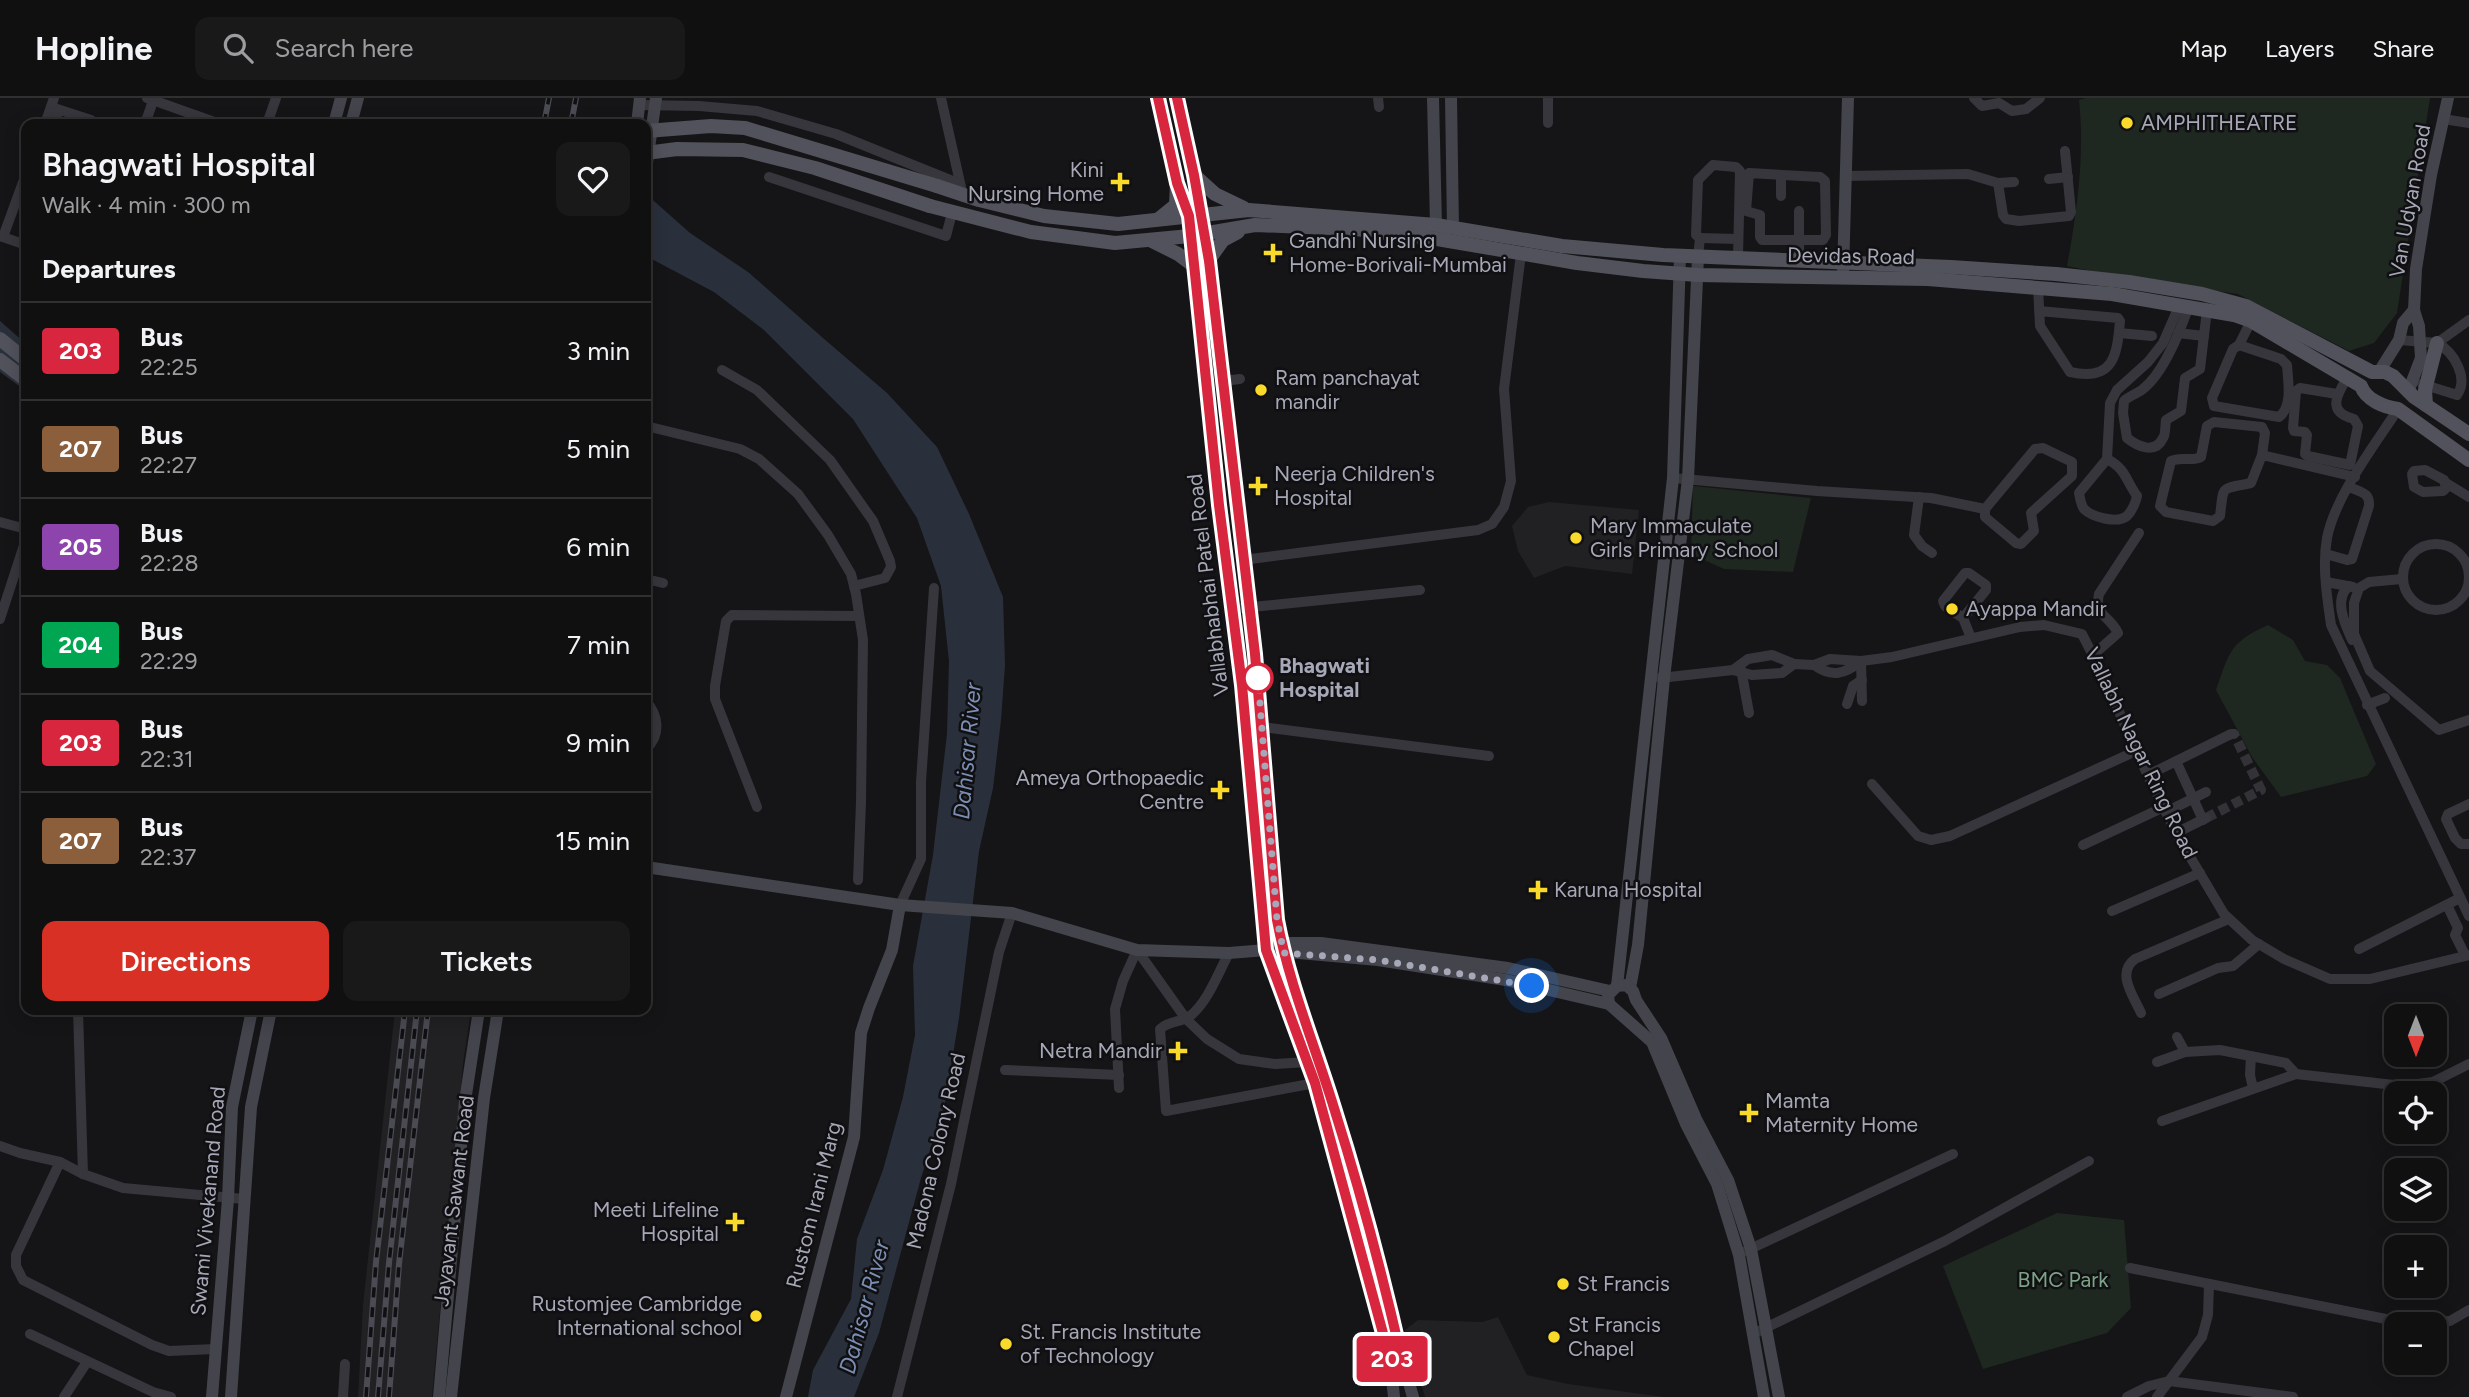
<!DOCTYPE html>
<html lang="en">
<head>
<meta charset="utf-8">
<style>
	:root { --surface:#101011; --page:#19191a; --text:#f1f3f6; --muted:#9c9d9f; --line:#303031; --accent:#d93025 }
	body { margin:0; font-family:Figtree,sans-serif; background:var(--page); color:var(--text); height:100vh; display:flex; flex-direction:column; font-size:26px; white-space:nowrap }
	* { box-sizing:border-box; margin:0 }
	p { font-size:23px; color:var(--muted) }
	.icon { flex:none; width:38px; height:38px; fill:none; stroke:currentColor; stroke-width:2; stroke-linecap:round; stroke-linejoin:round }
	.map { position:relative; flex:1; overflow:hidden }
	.sheet { position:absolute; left:21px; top:21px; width:630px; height:896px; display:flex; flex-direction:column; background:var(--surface); border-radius:14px; box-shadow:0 4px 18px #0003,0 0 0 2px var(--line) }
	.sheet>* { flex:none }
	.badge { padding:0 14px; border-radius:5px; font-size:24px; line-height:46px }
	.needle { width:46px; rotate:180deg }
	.tools { position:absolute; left:2384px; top:906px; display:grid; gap:14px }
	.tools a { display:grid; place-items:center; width:63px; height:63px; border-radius:14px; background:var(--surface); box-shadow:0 4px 18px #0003,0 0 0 2px var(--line); font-size:35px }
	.you { position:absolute; width:35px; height:35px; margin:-18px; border:5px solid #fff; border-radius:50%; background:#1a73e8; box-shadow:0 0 0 10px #1a73e833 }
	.map>.badge { position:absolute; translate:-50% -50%; box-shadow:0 0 0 4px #fff }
	h2 { padding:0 21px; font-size:26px; line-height:63px }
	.round { display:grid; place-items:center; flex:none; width:74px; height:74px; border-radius:14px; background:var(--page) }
	.headline { display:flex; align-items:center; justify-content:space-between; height:119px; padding:0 21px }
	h1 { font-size:33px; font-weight:600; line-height:52px }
	.cta { display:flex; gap:14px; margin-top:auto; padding:14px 21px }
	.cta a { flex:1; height:80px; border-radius:14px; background:var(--accent); color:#fff; font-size:28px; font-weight:600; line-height:80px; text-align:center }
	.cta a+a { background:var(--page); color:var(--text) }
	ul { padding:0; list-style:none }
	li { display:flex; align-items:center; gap:21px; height:98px; padding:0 21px; border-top:2px solid var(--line) }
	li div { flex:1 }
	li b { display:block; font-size:26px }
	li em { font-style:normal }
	li .badge { min-width:77px; font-weight:700; text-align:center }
	header { display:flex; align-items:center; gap:42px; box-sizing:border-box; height:98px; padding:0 35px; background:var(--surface); border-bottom:2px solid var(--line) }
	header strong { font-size:33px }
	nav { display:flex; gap:38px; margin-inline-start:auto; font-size:24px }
	.search { width:490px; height:63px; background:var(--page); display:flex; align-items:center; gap:18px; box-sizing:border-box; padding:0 24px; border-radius:14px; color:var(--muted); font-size:26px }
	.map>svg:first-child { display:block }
	.built { fill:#212124 }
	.green { fill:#1f2721 }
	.water { fill:#2a303b }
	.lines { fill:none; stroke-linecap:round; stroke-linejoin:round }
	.street-tunnel { stroke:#323237; stroke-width:10; stroke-dasharray:10 5; stroke-linecap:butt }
	.street { stroke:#36363c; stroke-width:10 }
	.secondary { stroke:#43444c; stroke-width:12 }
	.primary { stroke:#51525b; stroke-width:14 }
	.rail-casing { stroke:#4a4b53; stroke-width:6 }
	.rail { stroke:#101012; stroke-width:3.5; stroke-dasharray:10; stroke-linecap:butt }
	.primary-bridge { stroke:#51525b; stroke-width:14 }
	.line-casing { stroke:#fff; stroke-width:16 }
	.line { stroke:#d7263d; stroke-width:10 }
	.walk { stroke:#a6a8b7; stroke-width:7; stroke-dasharray:0 12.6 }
	.poi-dot { fill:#f9da2a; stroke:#101012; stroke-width:2.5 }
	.stop-dot { fill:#fff; stroke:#d7263d; stroke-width:3.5 }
	.labels { text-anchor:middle; stroke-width:5; stroke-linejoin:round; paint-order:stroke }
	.poi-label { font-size:21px; fill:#a6a8b7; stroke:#101012; text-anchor:start }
	.street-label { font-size:21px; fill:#a6a8b7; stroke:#101012 }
	.stop-label { font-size:21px; font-weight:bold; fill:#a6a8b7; stroke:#101012; text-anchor:start }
	.park-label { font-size:21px; fill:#7ca386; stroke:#101012 }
	.water-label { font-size:23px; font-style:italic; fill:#7b8fb4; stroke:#101012 }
</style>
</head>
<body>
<header>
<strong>Hopline</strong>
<div class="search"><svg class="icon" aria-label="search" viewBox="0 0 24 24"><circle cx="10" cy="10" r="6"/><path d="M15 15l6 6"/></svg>Search here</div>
<nav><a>Map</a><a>Layers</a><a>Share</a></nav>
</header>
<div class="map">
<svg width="2469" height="1299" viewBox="0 0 2469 1299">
	<rect width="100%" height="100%" fill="#151517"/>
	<g class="built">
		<path d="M1549,404l90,8 -7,64 -67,-8 -31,12 -16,-27 -6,-25 16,-19z"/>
		<path d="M395,912h76l-8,54 -31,333h-74l5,-92z"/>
		<path d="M1498,1219l29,58 41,9 96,13h-239l-20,-67 13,-10 64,2z"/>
	</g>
	<g class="green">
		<path d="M2086,0h344l-33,215 -23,30 -25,8 -111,-57 -107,-15 -64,-13c10,-54 18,-111 12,-166z"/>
		<path d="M1693,388l118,12 -18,74 -69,-3 -33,-15z"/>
		<path d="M2268,527l25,15 12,21 22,4 13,13 36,86 -9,12 -86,21 -29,-40 -36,-67c14,-39 13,-47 52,-65z"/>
		<path d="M2057,1115l67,7 7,88 -24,25 -124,36 -40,-103z"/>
	</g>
	<g class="water">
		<path d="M646,96l44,39 58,39 75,66 64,55 50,54 32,67 34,83 2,68 -4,55 -8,68 -14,63 -20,167 -14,85 -24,75 -42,155 -25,64h-46l5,-27 38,-71 6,-60 26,-69 20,-73 12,-62 -2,-69 20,-111 14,-121 2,-73 -8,-75 -24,-68 -64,-99 -89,-89 -50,-38 -68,-36z"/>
		<path d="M0,223l26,23v47l-26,-19z"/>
	</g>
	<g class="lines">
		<path class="street-tunnel" d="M2206,720l55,-28 -27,-56"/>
		<g class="street">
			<path d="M147,0l73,26"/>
			<path d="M941,0l20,89"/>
			<path d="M1378,0l1,9"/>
			<path d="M1548,0v25"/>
			<path d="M1974,0l8,8 17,-3 13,8 14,-2 14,-11"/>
			<path d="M639,7l60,1 58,5 79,23 124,50"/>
			<path d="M51,9l40,13"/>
			<path d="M2443,21l26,4"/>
			<path d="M45,26l9,-26"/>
			<path d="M54,26l5,-14"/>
			<path d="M145,26l9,-26"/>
			<path d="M267,26l9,-26"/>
			<path d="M1749,75l71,4 5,4 1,54 -3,5h-61l-2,-3v-22l-14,-4z"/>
			<path d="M1845,78l123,-2 30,9 5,32 3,4 13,2 50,-5 2,-4 -6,-61"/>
			<path d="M769,79l177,59 6,-23"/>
			<path d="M2049,81l19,-2"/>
			<path d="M1998,85l16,-1"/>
			<path d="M1781,98v-21"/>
			<path d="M1799,113v50"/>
			<path d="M0,138l26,9"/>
			<path d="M3,139l23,-63"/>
			<path d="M1700,140l38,1"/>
			<path d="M1698,159l2,-19 -4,-3 2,-55 15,-15 23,2 4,4 -2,87"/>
			<path d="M2038,189l2,39 30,46c44,10 47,-17 50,-51l-2,-3 -79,-7"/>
			<path d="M2189,208c-9,25 -25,67 -46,83 -6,5 -14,7 -19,12l-1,12 4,25c10,8 28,17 36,0 3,-4 2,-13 3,-18l15,-9 4,-33 15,-9 7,-59"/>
			<path d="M2119,235l33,3"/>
			<path d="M2178,235l26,3"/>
			<path d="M2399,242l38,3 32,-23"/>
			<path d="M2239,247l42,14 6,6c1,17 6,41 -8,52l-65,-11 -2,-8 21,-49 6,-4 12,-24"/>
			<path d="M722,272l35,20 73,70 43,61 17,40 1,6 -6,11 -31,8"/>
			<path d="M1223,283l17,-2"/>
			<path d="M2422,286l35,11c12,-17 -3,-43 -20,-52"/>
			<path d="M2337,296l-37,-6 -4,3 -3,37 1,3 11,1 2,3 -2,19 3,2 42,9 8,-39 -4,-7c-27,-7 -18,-23 -7,-41"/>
			<path d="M2398,311c-23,36 -63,87 -71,129 -5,28 0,59 4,87l138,291"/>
			<path d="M646,328l94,23 19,10 39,35 30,41 23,39 5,20 7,46 -2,162 -3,78"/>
			<path d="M2262,357l-11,28c-31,7 -27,0 -31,33l-7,5 -47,-9 -6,-6 11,-45c10,-5 20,1 30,-4l6,-31 7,-4 48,5 3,6 -3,22 93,22"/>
			<path d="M2107,361c19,10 18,20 30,37 -1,6 -5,15 -10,20 -10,8 -35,1 -43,-7 -3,-4 -4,-10 -5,-16l28,-34 3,-56 7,-13 31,-28 15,-19 17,-39"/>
			<path d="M2425,372l19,10 2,8 -3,3 -20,1 -9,-5 -2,-13 2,-3z"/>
			<path d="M1673,380l144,13 114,7 54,11 50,-60 8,-1 29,14v14l-41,37 3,18 -13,13 -5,-1 -31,-26v-8"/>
			<path d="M2446,385l23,14"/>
			<path d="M1919,399l-5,38 8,11 10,7"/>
			<path d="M0,424l26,7"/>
			<circle cx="2436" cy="479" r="33"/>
			<path d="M2326,456l21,6 5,-1 17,-53c1,-14 -9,-14 -20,-19"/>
			<path d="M1243,462l235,-30 14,-6 12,-17 7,-26 -7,-92 17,-135"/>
			<path d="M646,481l17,4"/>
			<path d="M2402,481l-33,3 -10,6 -5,15v31l16,37 69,59 30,-10"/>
			<path d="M2326,484l27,5"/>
			<path d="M2349,488c-16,13 -4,38 3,54"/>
			<path d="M1232,511l188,-19"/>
			<path d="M1963,520l23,-28v-5l-17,-12h-4l-22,28 2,5 18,12 8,20"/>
			<path d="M0,521l26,-80"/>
			<path d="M2093,557l25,-22c-8,-17 -24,-17 -19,-39l40,-61"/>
			<path d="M1861,563l1,40"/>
			<path d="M1814,567c18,13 31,9 47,-4"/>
			<path d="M1741,571l8,44"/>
			<path d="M1733,572l15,-11 24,-4 22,9"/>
			<path d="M1660,580l73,-8 19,5 30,-2 12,-9 20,1 16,-6 31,2 31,-4 128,-30 24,-2 38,9 23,45 31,72 40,82 48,81 28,26 32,19 46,20h40l99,-24"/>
			<path d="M646,603c13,15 15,34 0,48"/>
			<path d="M1847,606l6,-18 9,-6"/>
			<path d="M2367,607l18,-7"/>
			<path d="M1262,629l227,29"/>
			<path d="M2176,663l27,59"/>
			<path d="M2148,677l83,-41h3"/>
			<path d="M1872,686l46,52 13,4 19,-4 186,-85"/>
			<path d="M2469,706l-21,10 -2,5 9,19 6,6h8"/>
			<path d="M757,709l-42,-108v-13l11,-65 6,-6 127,1"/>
			<path d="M2166,714l40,-20"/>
			<path d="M2176,735l30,-15"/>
			<path d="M2083,747l81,-38"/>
			<path d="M900,807l21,-46v-77l13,-194"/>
			<path d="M2447,807l11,23 -3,7 10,20"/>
			<path d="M2112,813l88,-38"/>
			<path d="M2359,851l101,-51"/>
			<path d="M1137,852l49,69 21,20 32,20 36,5 33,-2"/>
			<path d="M1229,855c-11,20 -21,49 -39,63 -10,7 -19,4 -30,13l6,82 149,-28"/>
			<path d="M2159,896l59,-26 15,-2 26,-22"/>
			<path d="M78,912l5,164 40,14 121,11"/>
			<path d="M2141,915c-8,-18 -25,-40 -6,-54l94,-40"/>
			<path d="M2177,939l8,15"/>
			<path d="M2251,958l-1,19 3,13"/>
			<path d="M2157,964l28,-10 35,-2 66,13 10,11"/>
			<path d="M1005,972l114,5"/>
			<path d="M1119,990l-4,-79 8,-28 14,-31"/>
			<path d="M2162,1023l134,-47 107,12 30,-4 36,-18"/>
			<path d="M0,1048l20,7 40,9 23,12"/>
			<path d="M60,1064l-44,93v11l7,14 129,65 17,6 46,-2"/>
			<path d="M1746,1153l207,-97"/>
			<path d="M2130,1170l281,56 39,-3 19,-11"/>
			<path d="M30,1236l123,58 18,5"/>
			<path d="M1753,1236l192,-93 144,-80"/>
			<path d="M64,1299l23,-35"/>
			<path d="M343,1299l2,-33"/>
			<path d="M897,1299l54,-213 48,-232 13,-39"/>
			<path d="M2127,1299l22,-11 20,-5 124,16"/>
			<path d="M2157,1299l45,-60 6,-22 1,-31"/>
		</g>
		<g class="secondary">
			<path d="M1158,0l19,85 12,33"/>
			<path d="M1177,0l24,117"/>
			<path d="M1433,0l3,127"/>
			<path d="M1451,0l2,130"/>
			<path d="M334,26l7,-26"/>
			<path d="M351,26l7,-26"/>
			<path d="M637,26l3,-26"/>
			<path d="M646,72l10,-72"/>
			<path d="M1204,136l51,420 22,266 7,33 51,158 41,142 25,102 12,42"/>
			<path d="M1190,138l52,449 24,265 49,133 63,229 12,47 4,38"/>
			<path d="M1843,175l5,-175"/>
			<path d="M2379,274l20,-32 4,-17 11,-13"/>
			<path d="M2408,294l13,-34 -2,-32 -5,-16 2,-41 15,-94 17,-77"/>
			<path d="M646,769l254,38 112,8 125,37 92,3 37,-3 112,10 128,20 103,24 43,38 34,82 31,60 22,71 25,142"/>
			<path d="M1276,847l5,-2h40l187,25 102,23"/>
			<path d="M1617,888l56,-508 7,-222"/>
			<path d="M1630,890l8,-43 26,-267 24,-199 10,-222"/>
			<path d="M1609,906l-1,-9 9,-9 9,-1 7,6 3,9 25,38 35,81 32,61 23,69 28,148"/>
			<path d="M212,1299l16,-198 4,-92 20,-97"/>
			<path d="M231,1299l20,-290 20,-97"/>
			<path d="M439,1299l26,-296 14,-91"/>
			<path d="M451,1299l33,-299 14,-88"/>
			<path d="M786,1299l68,-260 7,-104 8,-25 23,-58 8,-45"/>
		</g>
		<g class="primary">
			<path d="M1194,77l21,19 29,14"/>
			<path d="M937,88l42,14 65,16 74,8 131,-14 187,15 126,21 101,9 288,12 105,7 73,8 73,12 44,12 126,66h13l8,4 21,21 55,37"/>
			<path d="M930,108l101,26 84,11 75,-7 65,-11 101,4 81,10 140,24 66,8 55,4 230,4 184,15 122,21 17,6 110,65c5,14 23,21 37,23l71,51"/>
			<path d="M1160,120l16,-13 1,-22"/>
			<path d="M1150,142l28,14 16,12"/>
			<path d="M1208,163l15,-21 15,-8"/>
			<path d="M0,241l26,21"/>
			<path d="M0,262l26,20"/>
			<path d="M2426,307l-1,-15 12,-47"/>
		</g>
		<defs>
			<g id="rail">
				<path d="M544,26l5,-26"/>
				<path d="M571,26l5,-26"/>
				<path d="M366,1299l10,-135 29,-252"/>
				<path d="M378,1299l11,-134 28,-253"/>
				<path d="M389,1299l10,-133 29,-254"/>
			</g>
		</defs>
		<use href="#rail" class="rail-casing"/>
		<use href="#rail" class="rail"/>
		<g class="primary-bridge">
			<path d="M646,33l65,-5 34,2 192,58"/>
			<path d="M646,55l31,-4 66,1 72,18 115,38"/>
		</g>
	</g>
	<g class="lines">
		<defs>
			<path id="line" d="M1158,0l19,85 12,33 30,289 23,180 24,265 49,133 75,276 11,-3c-19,-83 -41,-166 -67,-248 -19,-62 -45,-124 -57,-188l-22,-266 -46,-393 -15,-86 -17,-77"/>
		</defs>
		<use href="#line" class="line-casing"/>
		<use href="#line" class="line"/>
		<path class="walk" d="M1258,580l19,242 7,33 94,7 154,26"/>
	</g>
	<g class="poi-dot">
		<circle cx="2127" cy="25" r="7"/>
		<path d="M1116.5 73.5h7v7h7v7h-7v7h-7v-7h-7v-7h7z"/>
		<path d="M1269.5 144.5h7v7h7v7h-7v7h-7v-7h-7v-7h7z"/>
		<circle cx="1261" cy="292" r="7"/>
		<path d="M1254.5 377.5h7v7h7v7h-7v7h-7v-7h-7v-7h7z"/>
		<circle cx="1576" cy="440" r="7"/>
		<circle cx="1952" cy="511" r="7"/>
		<path d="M1216.5 681.5h7v7h7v7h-7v7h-7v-7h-7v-7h7z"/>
		<path d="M1534.5 781.5h7v7h7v7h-7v7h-7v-7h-7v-7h7z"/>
		<path d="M1174.5 942.5h7v7h7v7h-7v7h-7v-7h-7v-7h7z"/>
		<path d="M1745.5 1004.5h7v7h7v7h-7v7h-7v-7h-7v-7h7z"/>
		<path d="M731.5 1113.5h7v7h7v7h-7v7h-7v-7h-7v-7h7z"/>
		<circle cx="1563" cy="1186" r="7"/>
		<circle cx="756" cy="1218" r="7"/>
		<circle cx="1554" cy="1239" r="7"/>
		<circle cx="1006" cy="1246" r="7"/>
	</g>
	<circle class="stop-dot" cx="1258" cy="580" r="14"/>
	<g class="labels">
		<g class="poi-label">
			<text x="2141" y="32">AMPHITHEATRE</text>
			<text x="1104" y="79" text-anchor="end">Kini<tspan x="1104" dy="24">Nursing Home</tspan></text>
			<text x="1289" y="150">Gandhi Nursing<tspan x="1289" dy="24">Home-Borivali-Mumbai</tspan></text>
			<text x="1275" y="287">Ram panchayat<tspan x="1275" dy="24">mandir</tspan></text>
			<text x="1274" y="383">Neerja Children's<tspan x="1274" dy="24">Hospital</tspan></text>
			<text x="1590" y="435">Mary Immaculate<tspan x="1590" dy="24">Girls Primary School</tspan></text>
			<text x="1966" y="518">Ayappa Mandir</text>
			<text x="1204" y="687" text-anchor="end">Ameya Orthopaedic<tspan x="1204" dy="24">Centre</tspan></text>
			<text x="1554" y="799">Karuna Hospital</text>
			<text x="1162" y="960" text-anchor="end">Netra Mandir</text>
			<text x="1765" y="1010">Mamta<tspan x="1765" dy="24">Maternity Home</tspan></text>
			<text x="719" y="1119" text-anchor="end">Meeti Lifeline<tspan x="719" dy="24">Hospital</tspan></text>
			<text x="1577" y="1193">St Francis</text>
			<text x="742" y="1213" text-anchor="end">Rustomjee Cambridge<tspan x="742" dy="24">International school</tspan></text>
			<text x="1568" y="1234">St Francis<tspan x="1568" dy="24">Chapel</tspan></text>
			<text x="1020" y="1241">St. Francis Institute<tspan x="1020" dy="24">of Technology</tspan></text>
		</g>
		<g class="street-label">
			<text transform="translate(2410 103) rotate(-80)" y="7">Van Udyan Road</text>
			<text transform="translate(1851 158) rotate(1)" y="7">Devidas Road</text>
			<text transform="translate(1208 487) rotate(-97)" y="7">Vallabhabhai Patel Road</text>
			<text transform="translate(2141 655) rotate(64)" y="7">Vallabh Nagar Ring Road</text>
			<text transform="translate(936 1053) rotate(-77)" y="7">Madona Colony Road</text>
			<text transform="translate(208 1103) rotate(-85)" y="7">Swami Vivekanand Road</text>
			<text transform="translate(454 1103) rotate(-83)" y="7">Jayavant Sawant Road</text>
			<text transform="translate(814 1107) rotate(-76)" y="7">Rustom Irani Marg</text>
		</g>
		<g class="stop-label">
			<text x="1279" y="575">Bhagwati<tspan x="1279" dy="24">Hospital</tspan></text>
		</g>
		<g class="park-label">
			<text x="2063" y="1189">BMC Park</text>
		</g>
		<g class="water-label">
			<text transform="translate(967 653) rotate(-85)" y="8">Dahisar River</text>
			<text transform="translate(864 1209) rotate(-75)" y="8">Dahisar River</text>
		</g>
	</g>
</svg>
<div class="tools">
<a><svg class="needle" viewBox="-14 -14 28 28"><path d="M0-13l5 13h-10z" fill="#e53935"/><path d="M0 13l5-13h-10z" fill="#9c9d9f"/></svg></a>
<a><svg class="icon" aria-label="locate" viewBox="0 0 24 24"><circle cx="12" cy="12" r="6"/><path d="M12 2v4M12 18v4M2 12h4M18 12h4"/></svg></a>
<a><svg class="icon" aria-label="layers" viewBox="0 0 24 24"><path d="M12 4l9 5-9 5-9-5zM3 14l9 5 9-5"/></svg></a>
<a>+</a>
<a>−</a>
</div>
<div class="you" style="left:1532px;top:888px"></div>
<b class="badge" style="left:1392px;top:1261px;background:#d7263d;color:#fff">203</b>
<section class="sheet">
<div class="headline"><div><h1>Bhagwati Hospital</h1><p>Walk · 4 min · 300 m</p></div><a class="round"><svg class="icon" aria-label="heart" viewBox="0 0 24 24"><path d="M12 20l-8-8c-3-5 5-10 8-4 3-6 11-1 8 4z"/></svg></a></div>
<h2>Departures</h2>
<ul>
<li><span class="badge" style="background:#d7263d;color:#fff">203</span><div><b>Bus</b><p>22:25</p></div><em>3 min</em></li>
<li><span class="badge" style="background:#8b5e3c;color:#fff">207</span><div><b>Bus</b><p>22:27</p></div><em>5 min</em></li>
<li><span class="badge" style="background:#8e44ad;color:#fff">205</span><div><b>Bus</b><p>22:28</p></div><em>6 min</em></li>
<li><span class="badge" style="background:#00a651;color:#fff">204</span><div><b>Bus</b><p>22:29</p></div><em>7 min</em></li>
<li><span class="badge" style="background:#d7263d;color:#fff">203</span><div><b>Bus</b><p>22:31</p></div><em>9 min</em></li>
<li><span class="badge" style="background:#8b5e3c;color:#fff">207</span><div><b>Bus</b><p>22:37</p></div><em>15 min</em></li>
</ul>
<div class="cta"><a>Directions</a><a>Tickets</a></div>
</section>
</div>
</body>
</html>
